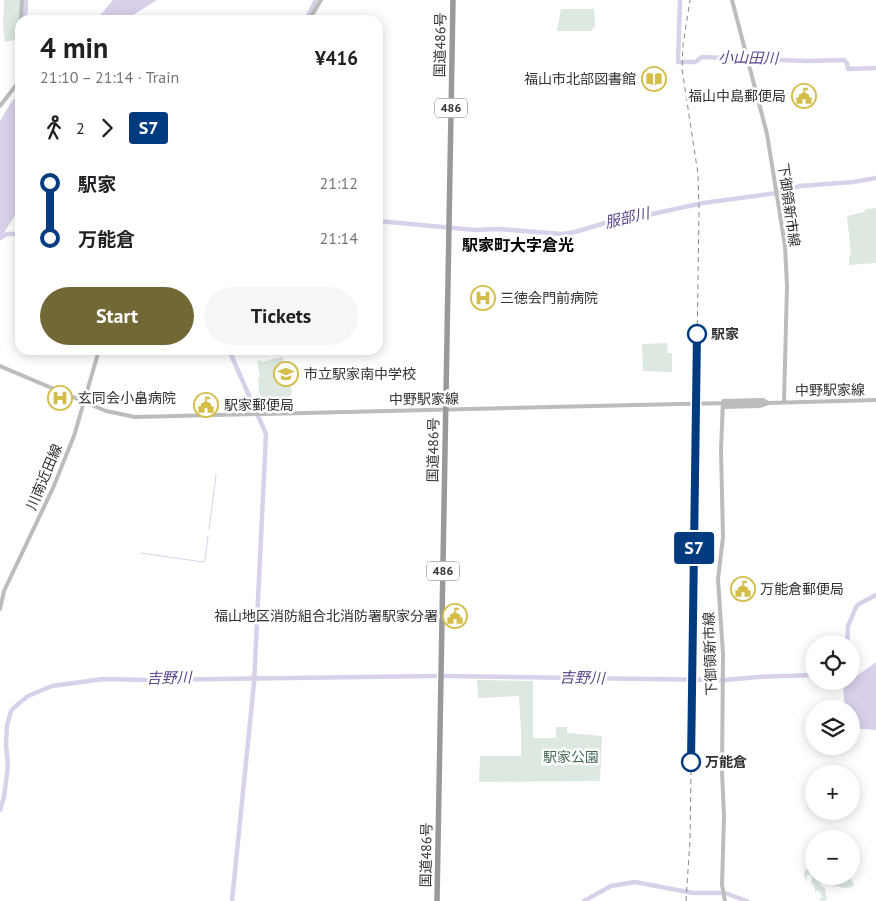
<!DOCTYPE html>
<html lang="en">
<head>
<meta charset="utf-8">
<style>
	:root { --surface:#fff; --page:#f6f6f6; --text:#202124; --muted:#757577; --accent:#716835 }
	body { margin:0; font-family:"PT Sans","Noto Sans JP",sans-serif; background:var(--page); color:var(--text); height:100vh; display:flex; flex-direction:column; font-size:19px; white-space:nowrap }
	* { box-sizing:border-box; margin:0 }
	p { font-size:16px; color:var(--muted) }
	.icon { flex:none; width:28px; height:28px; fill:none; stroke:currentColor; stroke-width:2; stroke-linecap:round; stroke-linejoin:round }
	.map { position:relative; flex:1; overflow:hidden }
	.drawer { position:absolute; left:15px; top:15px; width:368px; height:340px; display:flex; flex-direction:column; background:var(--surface); border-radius:15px; box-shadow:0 2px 12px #0003 }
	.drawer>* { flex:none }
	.badge { padding:0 10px; border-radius:4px; font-size:18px; line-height:32px }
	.buttons { position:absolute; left:805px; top:635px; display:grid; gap:10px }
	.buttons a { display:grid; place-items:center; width:55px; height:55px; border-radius:50%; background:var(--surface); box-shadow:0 2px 12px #0003; font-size:25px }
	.map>.badge { position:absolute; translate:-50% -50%; box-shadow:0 0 0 2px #fff }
	.legs { display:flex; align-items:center; gap:8px; height:55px; padding:0 25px; font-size:16px }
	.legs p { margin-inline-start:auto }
	.head { display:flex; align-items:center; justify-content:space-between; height:85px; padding:0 25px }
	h1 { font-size:28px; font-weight:700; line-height:38px }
	.action { display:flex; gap:10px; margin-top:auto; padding:10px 25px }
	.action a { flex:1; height:58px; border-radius:30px; background:var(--accent); color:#fff; font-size:20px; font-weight:700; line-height:58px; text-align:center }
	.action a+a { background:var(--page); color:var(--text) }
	ul { padding:0 25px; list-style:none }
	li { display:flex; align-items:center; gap:18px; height:55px; font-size:19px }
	li i { display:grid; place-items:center; width:8px; height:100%; margin:0 6px; background:currentColor }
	li i::after { content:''; width:12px; height:12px; margin:-6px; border:4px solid; border-radius:50%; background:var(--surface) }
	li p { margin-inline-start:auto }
	li:first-child i { background:linear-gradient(#0000 50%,currentColor 0) }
	li:last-child i { background:linear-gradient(currentColor 50%,#0000 0) }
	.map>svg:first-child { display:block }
	.green { fill:#dce8e0 }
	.water { fill:#d9d1ea }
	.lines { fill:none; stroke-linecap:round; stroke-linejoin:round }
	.stream { stroke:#d9d1ea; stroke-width:1 }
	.river { stroke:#d9d1ea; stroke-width:4.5 }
	.secondary { stroke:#bcbcbc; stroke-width:4 }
	.highway { stroke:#999; stroke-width:5.5 }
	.rail { stroke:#878787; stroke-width:1; stroke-dasharray:5 4; stroke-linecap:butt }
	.secondary-bridge { stroke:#bcbcbc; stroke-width:4 }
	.line-1-casing { stroke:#fff; stroke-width:11 }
	.line-1 { stroke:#003b80; stroke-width:8 }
	.stop-1-dot { fill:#fff; stroke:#003b80; stroke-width:2.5 }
	.labels { text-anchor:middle; stroke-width:5; stroke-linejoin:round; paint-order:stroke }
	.shield { fill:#fff; stroke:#707070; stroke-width:1 }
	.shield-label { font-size:12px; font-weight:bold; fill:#323232 }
	.street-label { font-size:14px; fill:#323232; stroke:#fff }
	.poi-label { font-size:14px; fill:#323232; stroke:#fff; text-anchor:start }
	.stop-label { font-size:14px; font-weight:bold; fill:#323232; stroke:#fff; text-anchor:start }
	.park-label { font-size:14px; fill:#436a55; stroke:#fff }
	.water-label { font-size:15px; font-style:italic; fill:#5d488d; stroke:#fff }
	.quarter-label { font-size:16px; font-weight:bold; fill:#000; stroke:#fff }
</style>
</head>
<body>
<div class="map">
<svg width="876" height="901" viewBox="0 0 876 901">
	<rect width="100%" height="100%" fill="#fff"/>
	<g class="green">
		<path d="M4,0h16v39l-15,3 -2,-15z"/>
		<path d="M561,9h33l1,17 -4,5h-34z"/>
		<path d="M876,208v55l-27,2v-9l2,-1 -4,-39 17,-4 2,-3z"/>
		<path d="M667,343l1,10h4v19l-29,-1 -1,-27z"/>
		<path d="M281,357l2,1 9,34 -3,8 -26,2 -4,-11 -1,-13 2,-1 -3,-16 4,-1 1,2z"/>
		<path d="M477,680l56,1v57h23v-11h11v6l35,3 -2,45 -121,1 1,-26h41v-26l-2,-34 -41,2z"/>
		<path d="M814,864v12h35l5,8 -2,3 -8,1 -22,-6 -3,2 6,4 2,12 -5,1 -3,-2 4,-2 -5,-7 -3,3v-5l-3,-5h-2l2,-3 -1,-5h-4l-1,7 -2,-7 1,-5 4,-1 1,4h3l-1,-5 -6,-1z"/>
	</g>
	<g class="water">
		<path d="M113,0h44l-32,20h-29z"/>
		<path d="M17,96h3v112l-20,31v-118l10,-17z"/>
		<path d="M876,662v68l-25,-2v-19h-6l-2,-23z"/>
	</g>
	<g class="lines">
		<g class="stream">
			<path d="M209,530l7,-55"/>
			<path d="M141,553l62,9 2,-2 3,-24"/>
		</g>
		<g class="river">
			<path d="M680,0l-2,62h17l7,-5 106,4 36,-1 3,3 1,6 28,-1"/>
			<path d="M25,20l1,-20"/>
			<path d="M306,20l10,-20"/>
			<path d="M378,221l97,9 24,-1 63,5 13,-2 60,-18h17l51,-11 74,-10 23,-7 53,-4 23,-4"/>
			<path d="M0,238l7,-4h12l1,-2"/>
			<path d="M229,350l37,84 -12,249 -22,218"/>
			<path d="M847,644l1,-18 8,-19 3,-3 17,-9"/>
			<path d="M445,676l274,4"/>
			<path d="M725,680l33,-3 56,-2"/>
			<path d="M0,810l4,-13 4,-31 -2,-22 1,-19 4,-14 7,-7 10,-8 24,-10 51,-7 45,1 287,-4"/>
			<path d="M584,901l27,-15 24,-4 58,11h32l22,8"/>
		</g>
		<g class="secondary">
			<path d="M732,0l35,134 18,112 2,40 -3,116"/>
			<path d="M21,20l1,-20"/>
			<path d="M309,20l12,-20"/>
			<path d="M0,106l20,-26"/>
			<path d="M0,366l106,45 29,6 544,-13"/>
			<path d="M733,403h30"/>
			<path d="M723,407l37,-1 8,-3 108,-3"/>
			<path d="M0,609l4,-18 49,-103 21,-52 25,-86"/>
			<path d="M725,901l-3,-16 2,-69 -2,-44 1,-118 -5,-75 5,-42 -2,-87 2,-49 40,-1 5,3"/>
		</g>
		<path class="highway" d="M437,901l16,-901"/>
		<path class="rail" d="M686,901l4,-61 9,-631 -1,-35 -16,-105 1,-24 7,-45"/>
		<path class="secondary-bridge" d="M679,404l54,-1"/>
	</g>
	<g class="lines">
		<defs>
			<path id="line-1" d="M691,762l6,-428"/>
		</defs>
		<use href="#line-1" class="line-1-casing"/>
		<use href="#line-1" class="line-1"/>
	</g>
	<defs>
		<symbol id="library-ring" viewBox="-11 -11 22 22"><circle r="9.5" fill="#fff" stroke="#d4be4a" stroke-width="1.5"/><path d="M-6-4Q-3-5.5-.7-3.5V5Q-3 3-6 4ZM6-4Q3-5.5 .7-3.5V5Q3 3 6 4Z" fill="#d4be4a"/></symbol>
		<symbol id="civic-ring" viewBox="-11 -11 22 22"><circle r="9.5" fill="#fff" stroke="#d4be4a" stroke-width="1.5"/><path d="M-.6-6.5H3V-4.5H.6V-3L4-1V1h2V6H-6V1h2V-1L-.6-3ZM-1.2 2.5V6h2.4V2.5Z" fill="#d4be4a"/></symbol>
		<symbol id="hospital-ring" viewBox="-11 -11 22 22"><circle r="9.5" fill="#fff" stroke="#d4be4a" stroke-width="1.5"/><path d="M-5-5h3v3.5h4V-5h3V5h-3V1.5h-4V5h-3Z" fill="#d4be4a"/></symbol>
		<symbol id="school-ring" viewBox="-11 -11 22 22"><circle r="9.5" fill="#fff" stroke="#d4be4a" stroke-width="1.5"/><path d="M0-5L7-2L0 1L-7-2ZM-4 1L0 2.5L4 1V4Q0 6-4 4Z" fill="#d4be4a"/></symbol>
	</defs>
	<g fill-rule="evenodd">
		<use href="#library-ring" x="640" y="65" width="28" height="28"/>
		<use href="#civic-ring" x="790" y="82" width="28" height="28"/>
		<use href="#hospital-ring" x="469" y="284" width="28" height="28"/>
		<use href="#school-ring" x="272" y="360" width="28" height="28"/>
		<use href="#hospital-ring" x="46" y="384" width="28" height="28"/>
		<use href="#civic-ring" x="192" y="391" width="28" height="28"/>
		<use href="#civic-ring" x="729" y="575" width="28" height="28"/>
		<use href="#civic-ring" x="441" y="602" width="28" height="28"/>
	</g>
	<g class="stop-1-dot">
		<circle cx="697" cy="334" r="9"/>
		<circle cx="691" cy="762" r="9"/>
	</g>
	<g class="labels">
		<g class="shield">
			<rect x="435" y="98.5" width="32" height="19" rx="4"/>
			<rect x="427" y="561.5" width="32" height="19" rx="4"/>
		</g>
		<g class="shield-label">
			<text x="451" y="112">486</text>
			<text x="443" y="575">486</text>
		</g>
		<g class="street-label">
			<text transform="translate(440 45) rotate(-89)" y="5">国道486号</text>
			<text transform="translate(789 205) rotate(82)" y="5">下御領新市線</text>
			<text transform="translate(830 390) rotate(-1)" y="5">中野駅家線</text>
			<text transform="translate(424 399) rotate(-1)" y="5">中野駅家線</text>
			<text transform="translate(433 450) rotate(-89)" y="5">国道486号</text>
			<text transform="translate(44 477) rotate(-67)" y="5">川南近田線</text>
			<text transform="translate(710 654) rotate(-92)" y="5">下御領新市線</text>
			<text transform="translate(426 855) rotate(-89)" y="5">国道486号</text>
		</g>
		<g class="poi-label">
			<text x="636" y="84" text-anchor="end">福山市北部図書館</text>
			<text x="786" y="101" text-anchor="end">福山中島郵便局</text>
			<text x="500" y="303">三徳会門前病院</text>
			<text x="304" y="379">市立駅家南中学校</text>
			<text x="78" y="403">玄同会小畠病院</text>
			<text x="224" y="410">駅家郵便局</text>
			<text x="760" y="594">万能倉郵便局</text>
			<text x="438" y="621" text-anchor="end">福山地区消防組合北消防署駅家分署</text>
		</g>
		<g class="stop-label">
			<text x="711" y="339">駅家</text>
			<text x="705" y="767">万能倉</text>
		</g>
		<g class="park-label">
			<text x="571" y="762">駅家公園</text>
		</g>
		<g class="water-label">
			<text transform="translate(748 58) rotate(1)" y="5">小山田川</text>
			<text transform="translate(627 218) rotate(-13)" y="5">服部川</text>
			<text transform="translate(169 678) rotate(-1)" y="5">吉野川</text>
			<text transform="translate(582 678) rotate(1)" y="5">吉野川</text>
		</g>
		<g class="quarter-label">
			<text x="518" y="251">駅家町大字倉光</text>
		</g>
	</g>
</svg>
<div class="buttons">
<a><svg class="icon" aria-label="locate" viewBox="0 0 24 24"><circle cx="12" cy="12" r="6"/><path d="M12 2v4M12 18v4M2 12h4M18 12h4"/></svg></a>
<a><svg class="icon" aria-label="layers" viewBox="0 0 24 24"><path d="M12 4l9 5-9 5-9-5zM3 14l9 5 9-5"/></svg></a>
<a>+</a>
<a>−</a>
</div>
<b class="badge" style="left:694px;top:548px;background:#003b80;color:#fff">S7</b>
<section class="drawer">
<div class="head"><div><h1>4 min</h1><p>21:10 – 21:14 · Train</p></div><b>¥416</b></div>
<div class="legs"><svg class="icon" aria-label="walk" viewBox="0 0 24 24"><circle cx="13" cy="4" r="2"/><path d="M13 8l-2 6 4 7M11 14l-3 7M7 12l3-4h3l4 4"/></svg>2<svg class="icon" aria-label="forward" viewBox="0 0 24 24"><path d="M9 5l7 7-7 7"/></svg><b class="badge" style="background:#003b80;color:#fff">S7</b></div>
<ul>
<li><i style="color:#003b80"></i><b>駅家</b><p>21:12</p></li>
<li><i style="color:#003b80"></i><b>万能倉</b><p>21:14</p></li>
</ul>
<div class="action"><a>Start</a><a>Tickets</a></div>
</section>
</div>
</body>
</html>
